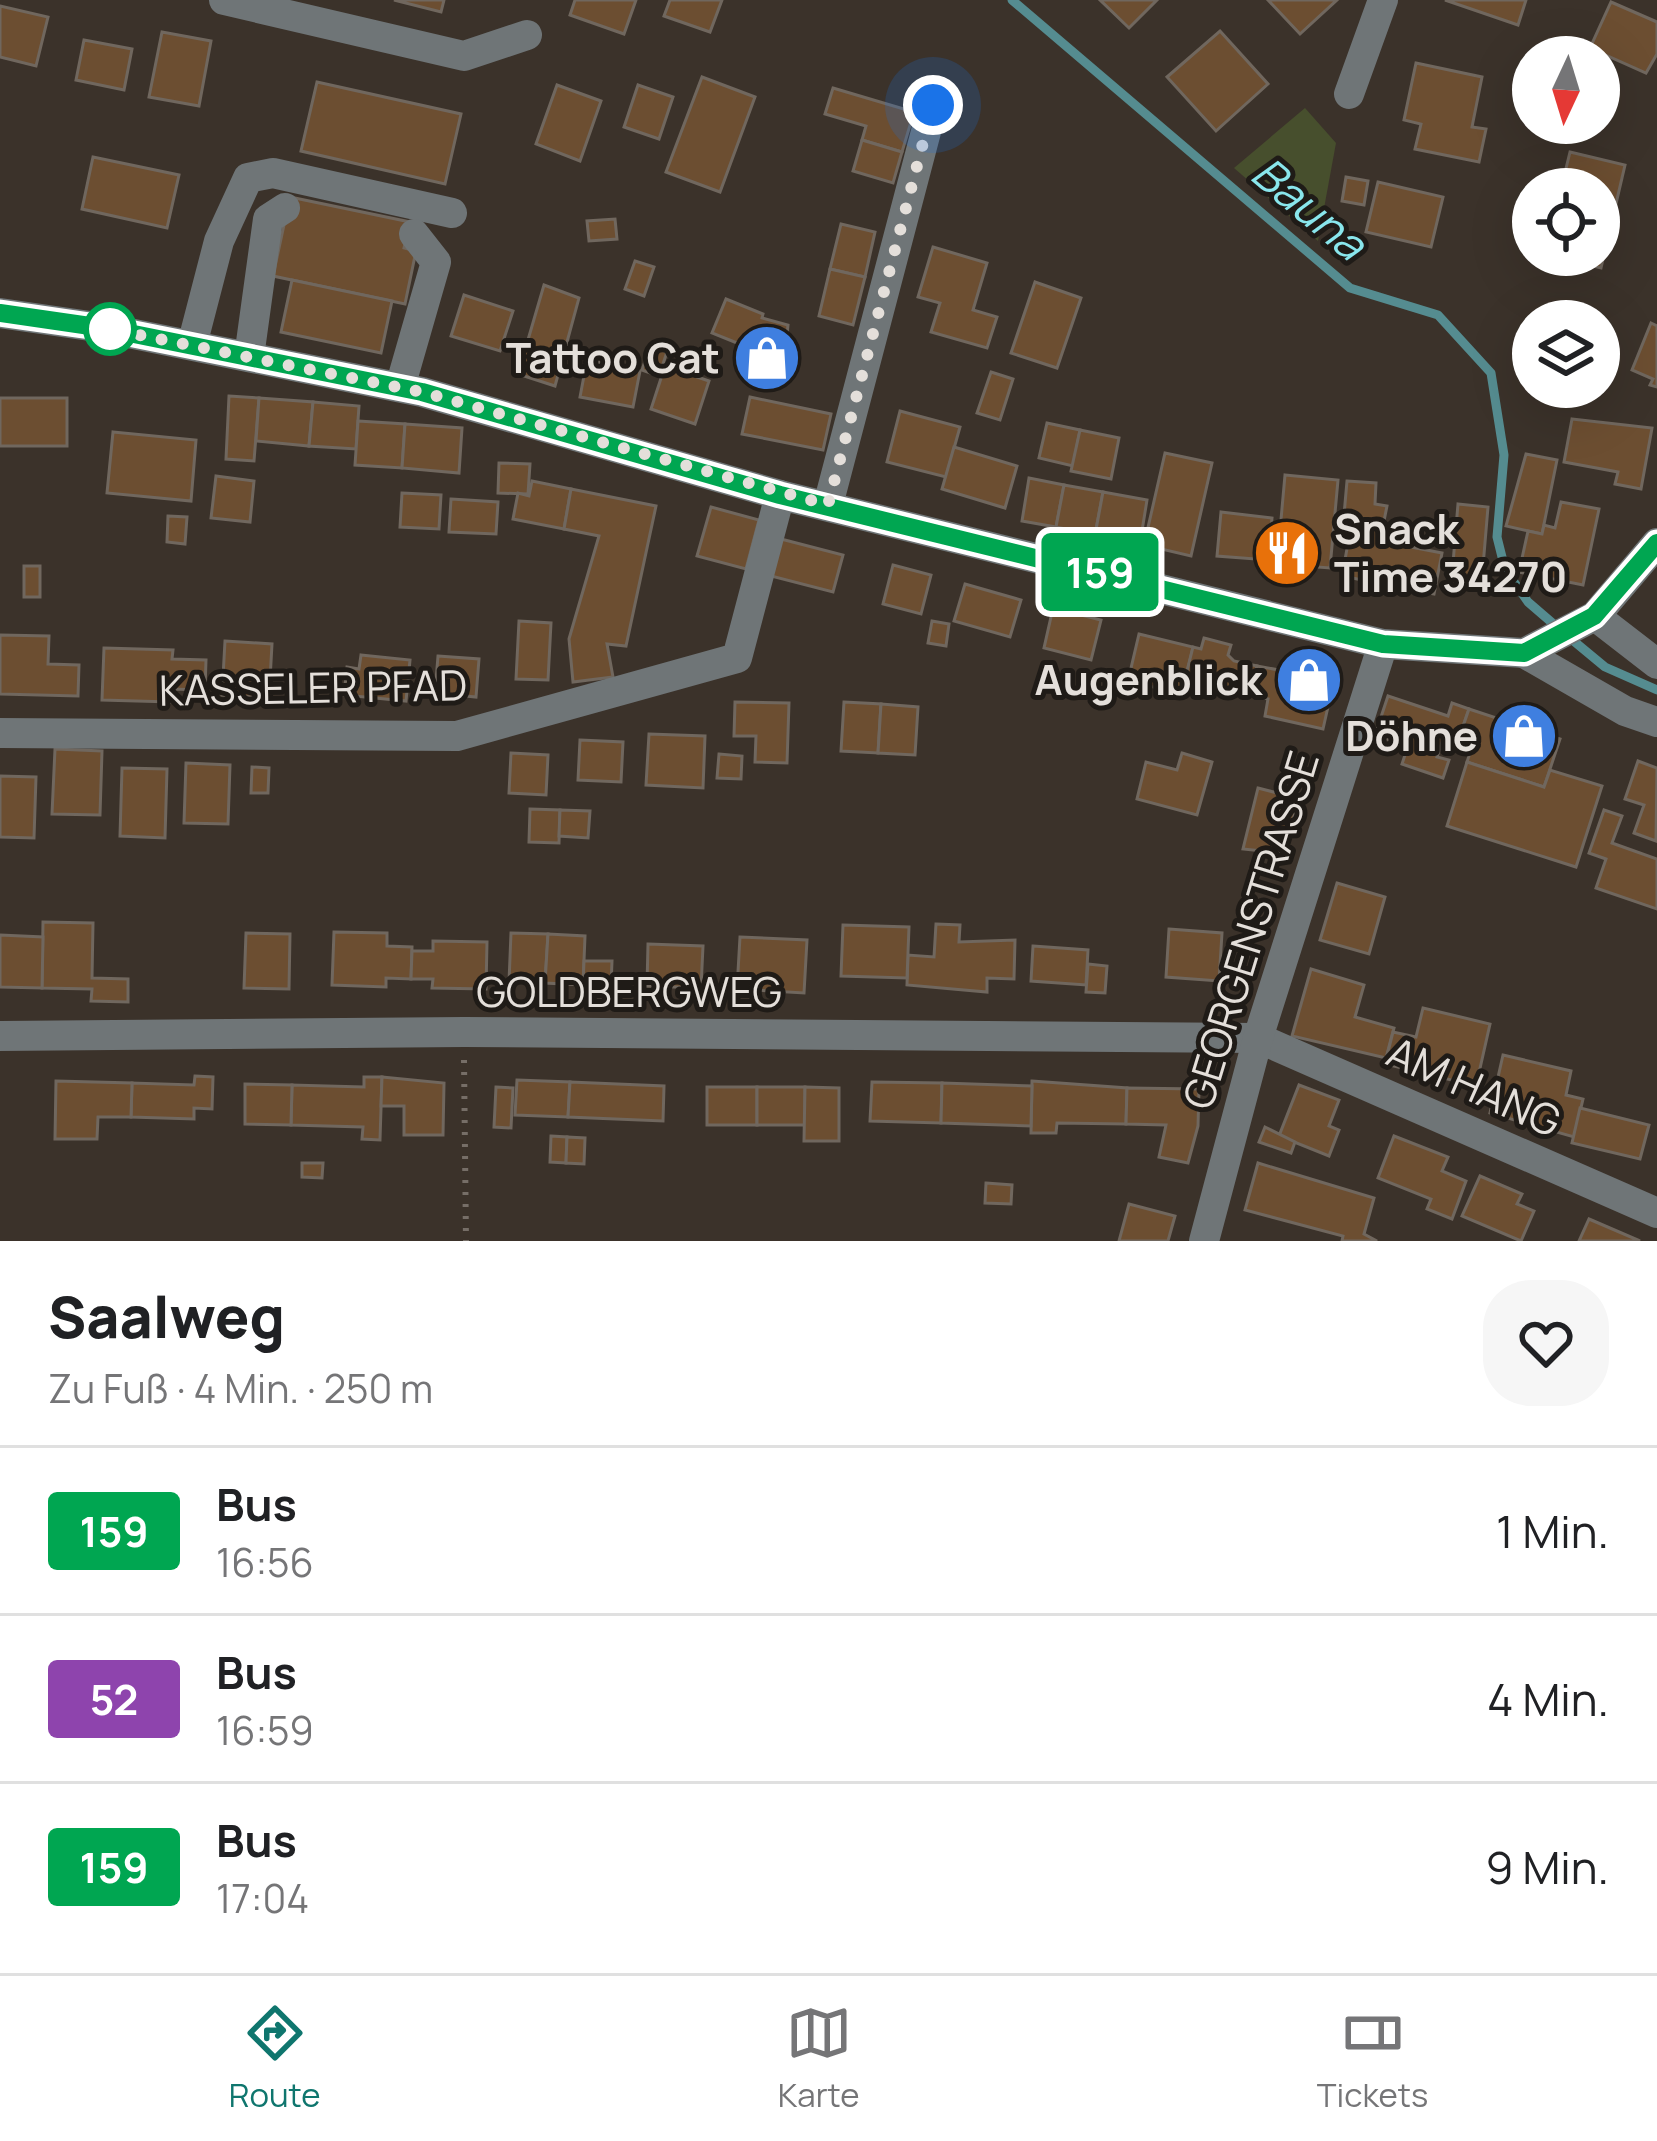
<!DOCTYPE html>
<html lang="de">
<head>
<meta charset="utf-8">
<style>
	:root { --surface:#fff; --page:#f6f6f6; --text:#202124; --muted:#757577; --line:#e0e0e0; --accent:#0f766e }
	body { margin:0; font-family:Manrope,sans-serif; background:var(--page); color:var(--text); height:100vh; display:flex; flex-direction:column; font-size:45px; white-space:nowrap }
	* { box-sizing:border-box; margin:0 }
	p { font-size:39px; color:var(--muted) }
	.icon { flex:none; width:66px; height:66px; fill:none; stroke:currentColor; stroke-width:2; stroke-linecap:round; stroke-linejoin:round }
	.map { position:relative; height:1241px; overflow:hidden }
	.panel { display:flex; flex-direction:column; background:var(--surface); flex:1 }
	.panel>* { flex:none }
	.badge { padding:0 24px; border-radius:9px; font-size:42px; line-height:78px }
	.needle { width:78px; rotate:184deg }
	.buttons { position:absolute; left:1512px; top:36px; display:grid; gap:24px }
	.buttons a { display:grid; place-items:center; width:108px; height:108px; border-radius:50%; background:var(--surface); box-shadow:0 12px 48px #0002; font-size:60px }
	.you { position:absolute; width:60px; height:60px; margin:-30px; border:9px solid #fff; border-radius:50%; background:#1a73e8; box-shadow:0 0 0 18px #1a73e833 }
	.map>.badge { position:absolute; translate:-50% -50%; box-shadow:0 0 0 6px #fff }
	.round { display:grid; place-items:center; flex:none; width:126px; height:126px; border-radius:48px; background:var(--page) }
	.head { display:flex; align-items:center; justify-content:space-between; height:204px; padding:0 48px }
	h1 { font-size:57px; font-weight:800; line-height:90px }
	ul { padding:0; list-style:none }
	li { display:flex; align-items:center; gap:36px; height:168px; padding:0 48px; border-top:3px solid var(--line) }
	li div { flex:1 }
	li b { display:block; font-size:45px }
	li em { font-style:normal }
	li .badge { min-width:132px; font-weight:700; text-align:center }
	.dock { display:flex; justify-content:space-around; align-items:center; height:168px; border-top:3px solid var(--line); background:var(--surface); font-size:33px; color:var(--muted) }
	.dock a { display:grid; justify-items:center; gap:6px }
	.dock .current { color:var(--accent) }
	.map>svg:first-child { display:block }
	.green { fill:#474f2d }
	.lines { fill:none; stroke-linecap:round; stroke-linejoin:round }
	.stream { stroke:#558c90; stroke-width:9 }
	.building { fill:#6c4e31; stroke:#70675e; stroke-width:3 }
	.path { stroke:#766e67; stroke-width:6; stroke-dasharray:3 9; stroke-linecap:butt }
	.minor { stroke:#6f7577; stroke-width:30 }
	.line-casing { stroke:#fff; stroke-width:27 }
	.line { stroke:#00a651; stroke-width:18 }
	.walk { stroke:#e4dfda; stroke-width:12; stroke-dasharray:0 21.6 }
	.stop-dot { fill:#fff; stroke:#00a651; stroke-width:6 }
	.labels { text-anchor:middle; stroke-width:10; stroke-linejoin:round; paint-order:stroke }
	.poi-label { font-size:42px; font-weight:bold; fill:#e4dfda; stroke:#1f1b17; text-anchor:end }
	.street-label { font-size:42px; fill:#e4dfda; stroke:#1f1b17 }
	.water-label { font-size:45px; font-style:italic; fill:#89e6ec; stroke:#1f1b17 }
</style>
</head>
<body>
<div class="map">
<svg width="1657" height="1241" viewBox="0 0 1657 1241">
	<rect width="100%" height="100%" fill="#3b322a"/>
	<path class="green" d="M1305,108l31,35 -18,98 -84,-73z"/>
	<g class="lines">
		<g class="stream">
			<path d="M1012,0l338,288 88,27 53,58 13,82 -7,82 8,32 23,33 29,25"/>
			<path d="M1570,638l35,29 52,23"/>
		</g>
	</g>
	<g class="building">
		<path d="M394,0h50l-3,12z"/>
		<path d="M575,0h61l-12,34 -54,-19z"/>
		<path d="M670,0h52l-12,32 -46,-16z"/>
		<path d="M1100,0h57l-28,28z"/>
		<path d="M1268,0h69l-37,34z"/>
		<path d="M1445,0h81l-8,25z"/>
		<path d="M1611,2l46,20v32l-11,19 -56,-25z"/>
		<path d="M0,6l48,11 -12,49 -36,-9z"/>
		<path d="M1220,31l48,53 -52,47 -49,-54z"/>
		<path d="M162,32l49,9 -12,65 -50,-9z"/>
		<path d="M84,40l48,9 -8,41 -48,-10z"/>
		<path d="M1416,63l66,14 -10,50 14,2 -7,33 -64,-13 6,-25 -17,-4z"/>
		<path d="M702,77l53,20 -35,95 -54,-20z"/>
		<path d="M317,82l144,32 -16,70 -144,-33z"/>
		<path d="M557,85l44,16 -21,60 -44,-17z"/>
		<path d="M638,85l35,12 -14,42 -35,-12z"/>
		<path d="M833,88l81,24 -12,40 -40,-12 4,-14 -41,-12z"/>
		<path d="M862,140l40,12 -9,31 -40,-12z"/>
		<path d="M1570,152l55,13 -24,103 -53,-13h51v-66h-38z"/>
		<path d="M93,157l86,18 -12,53 -85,-19z"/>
		<path d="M1346,177l22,4 -4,24 -22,-4z"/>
		<path d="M1378,182l65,15 -12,50 -65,-15z"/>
		<path d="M290,197l120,25 -6,26 12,3 -11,53 -132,-28z"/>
		<path d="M615,219l2,20 -28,2 -2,-20z"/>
		<path d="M841,224l34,8 -10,45 -35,-8z"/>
		<path d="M933,247l54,16 -14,47 24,7 -10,31 -56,-16 9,-29 -22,-6z"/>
		<path d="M635,261l19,6 -10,29 -19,-7z"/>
		<path d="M830,269l35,8 -12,48 -34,-9z"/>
		<path d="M292,280l100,21 -11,52 -100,-21z"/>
		<path d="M1035,282l46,16 -24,70 -46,-15z"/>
		<path d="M544,285l35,13 -24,88 -37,-12z"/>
		<path d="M464,295l49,16 -13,40 -49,-15z"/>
		<path d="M726,299l37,15 -1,4 26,7 -5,49 -40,-11 4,-16 -35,-14z"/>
		<path d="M1651,323l6,3v61l-7,-2 3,-6 -21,-9z"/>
		<path d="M650,346l17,6 -8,24 -17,-6z"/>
		<path d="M587,360l53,11 -7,36 -53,-10z"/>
		<path d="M665,366l44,15 -14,43 -44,-15z"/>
		<path d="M991,372l22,7 -13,41 -23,-7z"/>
		<path d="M229,396l30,2 -5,63 -28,-2z"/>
		<path d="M750,397l81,17 -8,36 -81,-16z"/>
		<rect x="0" y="398" width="67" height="48"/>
		<path d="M259,398l54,4 -4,44 -53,-5z"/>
		<path d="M313,402l46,4 -3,43 -47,-3z"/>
		<path d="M900,411l60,16 -14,50 -59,-15z"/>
		<path d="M1572,419l80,9 -11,61 -26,-5 3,-12 -54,-10z"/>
		<path d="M358,421l47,3 -3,44 -47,-3z"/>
		<path d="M1047,423l33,7 -7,36 -34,-8z"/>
		<path d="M405,424l57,4 -3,45 -57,-5z"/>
		<path d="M1080,430l39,8 -8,41 -40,-8z"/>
		<path d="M113,432l83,8 -5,61 -84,-8z"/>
		<path d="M954,447l63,19 -12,42 -63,-19z"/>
		<path d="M1165,453l47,10 -21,93 -47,-11z"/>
		<path d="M1526,454l31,6 -15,74 -36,-8z"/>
		<path d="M499,463l31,1 -2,30 -30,-1z"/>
		<path d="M1285,475l53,5 -8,88 -53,-4z"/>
		<path d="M216,476l38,5 -4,41 -39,-4z"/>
		<path d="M1029,478l35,7 -8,42 -34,-6z"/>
		<path d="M532,481l39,8 -7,40 -51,-10 5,-26 11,3z"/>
		<path d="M1347,481l29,2 -1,21 12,2 -7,35 62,12 -8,41 -92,-18 11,-60 -9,-1z"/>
		<path d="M1064,485l39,7 -8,43 -39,-8z"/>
		<path d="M571,489l85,17 -30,140 -19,-2 6,33 -40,5 -4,-43 30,-103 -35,-7z"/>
		<path d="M1103,492l44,8 -7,43 -45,-8z"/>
		<path d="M402,493l39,2 -2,34 -39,-2z"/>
		<path d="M451,499l47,3 -2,32 -47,-2z"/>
		<path d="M1561,502l38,7 -16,76 -64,-13 9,-41 14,3 2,-9 11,3z"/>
		<path d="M1458,504l30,3 -6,71 -30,-3z"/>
		<path d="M711,507l48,13 -13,49 -49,-13z"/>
		<path d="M1221,512l51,6 -4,42 -51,-4z"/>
		<path d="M168,516l19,1 -2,27 -18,-2z"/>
		<path d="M781,539l62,16 -10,37 -62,-16z"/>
		<path d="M893,565l38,10 -10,39 -38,-10z"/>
		<rect x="24" y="566" width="16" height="31"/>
		<path d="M965,584l56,16 -11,37 -56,-16z"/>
		<path d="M1053,608l48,12 -10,40 -47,-12z"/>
		<path d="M519,621l32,2 -3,57 -32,-1z"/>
		<path d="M932,621l17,3 -3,22 -18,-3z"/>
		<path d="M1139,634l54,13 -11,47 -54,-13z"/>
		<path d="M0,635l49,1 -1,28 31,1 -1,31 -78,-2z"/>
		<path d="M1204,638l27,7 -3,10 6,6 23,5 -7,29 -23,-5 -1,7 -43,-10 10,-40 8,2z"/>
		<path d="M225,641l47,3 -3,54 -47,-3z"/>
		<path d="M104,648l69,2 -1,9 34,1 -1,30 -34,-1v13l-69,-2z"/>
		<path d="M361,655l49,5 -4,41 -62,-6 3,-28 12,2z"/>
		<path d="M438,656l41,3 -3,38 -41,-4z"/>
		<path d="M1257,666l77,14 -11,49 -58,-13 3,-17 -18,-4z"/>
		<path d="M1388,696l60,20 4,-13 17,6 -9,26 -14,-5 -9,27 12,3 -6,18 -41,-14 6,-18 -33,-11z"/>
		<path d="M735,702l54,1 -2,60 -32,-1 1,-26h-22z"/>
		<path d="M844,702l37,2 -3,49 -37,-2z"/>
		<path d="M881,704l37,3 -3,48 -37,-2z"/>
		<path d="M1469,709l91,30 -16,48 -77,-25 7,-22 -14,-5z"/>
		<path d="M649,734l56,2 -2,52 -57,-3z"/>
		<path d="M580,740l43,2 -2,40 -43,-2z"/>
		<path d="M55,749l47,2 -2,64 -48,-1z"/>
		<path d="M511,753l37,2 -2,40 -37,-2z"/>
		<path d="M1182,753l30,9 -15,53 -60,-16 9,-37 31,8z"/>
		<path d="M719,754l23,2 -1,23 -24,-1z"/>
		<path d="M1638,761l19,7 -1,73 -22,-8 10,-28 -19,-6z"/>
		<path d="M1467,762l77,25 6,-17 52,16 -26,81 -129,-41z"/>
		<path d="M186,763l44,2 -2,59 -44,-1z"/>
		<path d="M252,767l17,1 -1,25h-17z"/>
		<path d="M122,768l45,1 -2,69 -45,-2z"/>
		<path d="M0,776l36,1 -2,61 -34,-1z"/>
		<path d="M1258,788l42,11 -19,54 -38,-4z"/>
		<path d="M530,809l30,1 -1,33 -30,-1z"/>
		<path d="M560,810l30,1 -2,27 -29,-2z"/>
		<path d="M1604,810l18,6 -10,27 45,16v50l-61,-21 10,-29 -17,-6z"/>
		<path d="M1337,883l48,14 -16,57 -49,-14z"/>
		<path d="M43,922l50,1 -1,55 36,1v23l-37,-1 1,-12 -50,-1z"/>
		<path d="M936,924l24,1 -1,17 56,-2 -1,39 -27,-1v14l-80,-7 1,-30 26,2z"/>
		<path d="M843,925l66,2 -2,51 -66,-2z"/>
		<path d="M1169,929l53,4 -3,48 -53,-4z"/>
		<path d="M334,932l53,1v13l25,1 -1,32 -25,-1v9l-54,-2z"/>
		<path d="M246,933l44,1 -1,55 -45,-1z"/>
		<path d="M511,933l37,1 -3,49 -36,-1z"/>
		<path d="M548,934l37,2 -2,49 -38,-2z"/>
		<path d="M0,935l43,2 -1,51 -42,-1z"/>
		<path d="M740,937l67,3 -3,53 -67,-4z"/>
		<path d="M433,941l54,1 -1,47 -54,-1 1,-9h-22l1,-28h21z"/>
		<path d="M648,944l55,2 -2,42 -54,-2z"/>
		<path d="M1033,946l55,4 -2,35 -55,-4z"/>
		<path d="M584,961h28l-1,25 -28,-1z"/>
		<path d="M1088,964l19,2 -2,27 -19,-1z"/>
		<path d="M1311,969l53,16 -9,32 39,11 -8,30 -94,-22z"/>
		<path d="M1423,1008l67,16 -14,62 -91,-22 8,-32 23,5z"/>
		<path d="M1503,1055l68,16 -5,24 17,4 -9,38 -84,-24z"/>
		<path d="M195,1076l18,1 -1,32 -18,-1v11l-63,-2 1,-34 62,2z"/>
		<path d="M364,1077h18l-2,63 -18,-1 1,-12 -72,-2 1,-40 72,2z"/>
		<path d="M382,1077l62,6 -1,52h-39v-29h-23z"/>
		<path d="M517,1080l53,2 -2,35 -53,-2z"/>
		<path d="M56,1081l76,2 -1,34h-33l-1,22h-42z"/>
		<path d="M1032,1081l95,7 -1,36 -69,-1 -1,10h-25z"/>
		<path d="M570,1082l94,4 -1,35 -95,-4z"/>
		<path d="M872,1082l70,1 -1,40 -71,-2z"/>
		<path d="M942,1083l90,3 -1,40 -90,-3z"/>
		<path d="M245,1084l47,1 -1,40 -46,-1z"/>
		<path d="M1299,1085l40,15 -10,26 10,4 -10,26 -50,-20z"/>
		<path d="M496,1087l17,1 -2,40 -17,-1z"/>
		<rect x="707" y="1087" width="50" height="38"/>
		<rect x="757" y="1087" width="48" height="38"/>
		<path d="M805,1087l34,1v53h-35z"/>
		<path d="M1127,1088l72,1 -1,37 -10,37 -29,-6 7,-32 -40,-1z"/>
		<path d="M1580,1108l69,17 -9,34 -68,-16z"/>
		<path d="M1265,1127l30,15 -4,11 -32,-11z"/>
		<path d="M551,1136l16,1 -1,26 -16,-1z"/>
		<path d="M1394,1136l54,21 -6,14 24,10 -14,38 -25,-10 4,-10 -53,-21z"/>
		<path d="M567,1137l18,1 -1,26 -18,-1z"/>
		<path d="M302,1163h21l-1,15 -20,-1z"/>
		<path d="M1258,1163l116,35 -10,36 13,7h-35l1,-5 -98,-26z"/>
		<path d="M1480,1176l42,18 -5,10 17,7 -13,30 -59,-25z"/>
		<path d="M986,1183l26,2 -1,19 -26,-1z"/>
		<path d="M1129,1204l46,12 -7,25h-49z"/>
		<path d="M1589,1219l51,22h-61z"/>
	</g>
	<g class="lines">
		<path class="path" d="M464,1060l2,181"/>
		<g class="minor">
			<path d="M224,0l240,56 63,-21"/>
			<path d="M1349,94l34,-94"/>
			<path d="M0,313l104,15 318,64 358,103 603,149 141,9 71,-37 62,-73"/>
			<path d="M192,345l27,-104 29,-63 25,-5 179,40"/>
			<path d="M249,357l19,-138 17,-11"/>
			<path d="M400,387l36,-125 -22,-28"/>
			<path d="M828,505l105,-400"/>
			<path d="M1595,616l62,48"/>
			<path d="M1524,653l101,58 32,11"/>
			<path d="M0,733l457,3 280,-78 43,-163"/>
			<path d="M0,1036l464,-4 794,6 399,175"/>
			<path d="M1204,1241l54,-203 125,-394"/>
		</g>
	</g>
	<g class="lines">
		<defs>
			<path id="line" d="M0,313l104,15 318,64 358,103 603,149 141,9 70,-37 63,-73"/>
		</defs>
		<use href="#line" class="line-casing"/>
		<use href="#line" class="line"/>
		<path class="walk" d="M110,329l-6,-1 318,64 406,113 105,-400"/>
	</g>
	<defs>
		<symbol id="shop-disc" viewBox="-11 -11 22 22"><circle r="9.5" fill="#3f7fe0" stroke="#1f1b17"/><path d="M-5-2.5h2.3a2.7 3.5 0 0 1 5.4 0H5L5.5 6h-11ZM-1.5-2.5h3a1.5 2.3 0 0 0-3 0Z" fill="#fff"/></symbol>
		<symbol id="restaurant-disc" viewBox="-11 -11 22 22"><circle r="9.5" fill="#e8710a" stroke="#1f1b17"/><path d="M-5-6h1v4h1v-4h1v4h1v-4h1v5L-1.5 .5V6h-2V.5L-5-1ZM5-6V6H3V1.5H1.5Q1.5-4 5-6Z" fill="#fff"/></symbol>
	</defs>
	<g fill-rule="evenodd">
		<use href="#shop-disc" x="729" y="320" width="76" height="76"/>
		<use href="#restaurant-disc" x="1249" y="515" width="76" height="76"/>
		<use href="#shop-disc" x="1271" y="642" width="76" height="76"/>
		<use href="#shop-disc" x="1486" y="698" width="76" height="76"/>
	</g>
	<circle class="stop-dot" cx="110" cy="329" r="24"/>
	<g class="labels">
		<g class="poi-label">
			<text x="720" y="373">Tattoo Cat</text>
			<text x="1334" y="544" text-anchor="start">Snack<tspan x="1334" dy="48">Time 34270</tspan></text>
			<text x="1262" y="695">Augenblick</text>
			<text x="1478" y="751">Döhne</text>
		</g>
		<g class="street-label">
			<text transform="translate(313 688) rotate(-1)" y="15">KASSELER PFAD</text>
			<text transform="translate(1251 930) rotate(-73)" y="15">GEORGENSTRASSE</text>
			<text x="629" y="1007">GOLDBERGWEG</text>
			<text transform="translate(1474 1087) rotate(24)" y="15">AM HANG</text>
		</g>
		<g class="water-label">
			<text transform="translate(1309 208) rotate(40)" y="16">Bauna</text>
		</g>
	</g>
</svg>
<div class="buttons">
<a><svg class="needle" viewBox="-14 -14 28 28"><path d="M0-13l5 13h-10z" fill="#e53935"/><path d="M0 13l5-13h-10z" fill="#757577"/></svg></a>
<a><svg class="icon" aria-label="locate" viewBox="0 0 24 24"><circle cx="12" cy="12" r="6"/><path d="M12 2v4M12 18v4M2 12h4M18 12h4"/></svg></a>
<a><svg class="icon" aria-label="layers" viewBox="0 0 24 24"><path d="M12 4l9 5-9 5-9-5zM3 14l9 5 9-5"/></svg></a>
</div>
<div class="you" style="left:933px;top:105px"></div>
<b class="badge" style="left:1100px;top:572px;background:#00a651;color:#fff">159</b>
</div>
<section class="panel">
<div class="head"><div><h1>Saalweg</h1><p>Zu Fuß · 4 Min. · 250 m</p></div><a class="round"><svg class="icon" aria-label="heart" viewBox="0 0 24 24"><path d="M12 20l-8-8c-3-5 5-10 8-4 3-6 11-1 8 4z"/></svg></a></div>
<ul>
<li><span class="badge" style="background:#00a651;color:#fff">159</span><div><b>Bus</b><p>16:56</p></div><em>1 Min.</em></li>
<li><span class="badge" style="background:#8e44ad;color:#fff">52</span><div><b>Bus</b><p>16:59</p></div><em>4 Min.</em></li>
<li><span class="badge" style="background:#00a651;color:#fff">159</span><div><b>Bus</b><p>17:04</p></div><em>9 Min.</em></li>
</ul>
</section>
<nav class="dock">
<a class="current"><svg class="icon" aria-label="directions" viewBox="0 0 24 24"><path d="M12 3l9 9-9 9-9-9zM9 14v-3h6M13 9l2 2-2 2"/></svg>Route</a>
<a><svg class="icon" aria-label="map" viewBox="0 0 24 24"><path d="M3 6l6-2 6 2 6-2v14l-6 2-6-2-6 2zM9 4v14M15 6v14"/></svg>Karte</a>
<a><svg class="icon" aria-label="tickets" viewBox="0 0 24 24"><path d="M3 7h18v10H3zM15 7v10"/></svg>Tickets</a>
</nav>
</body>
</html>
